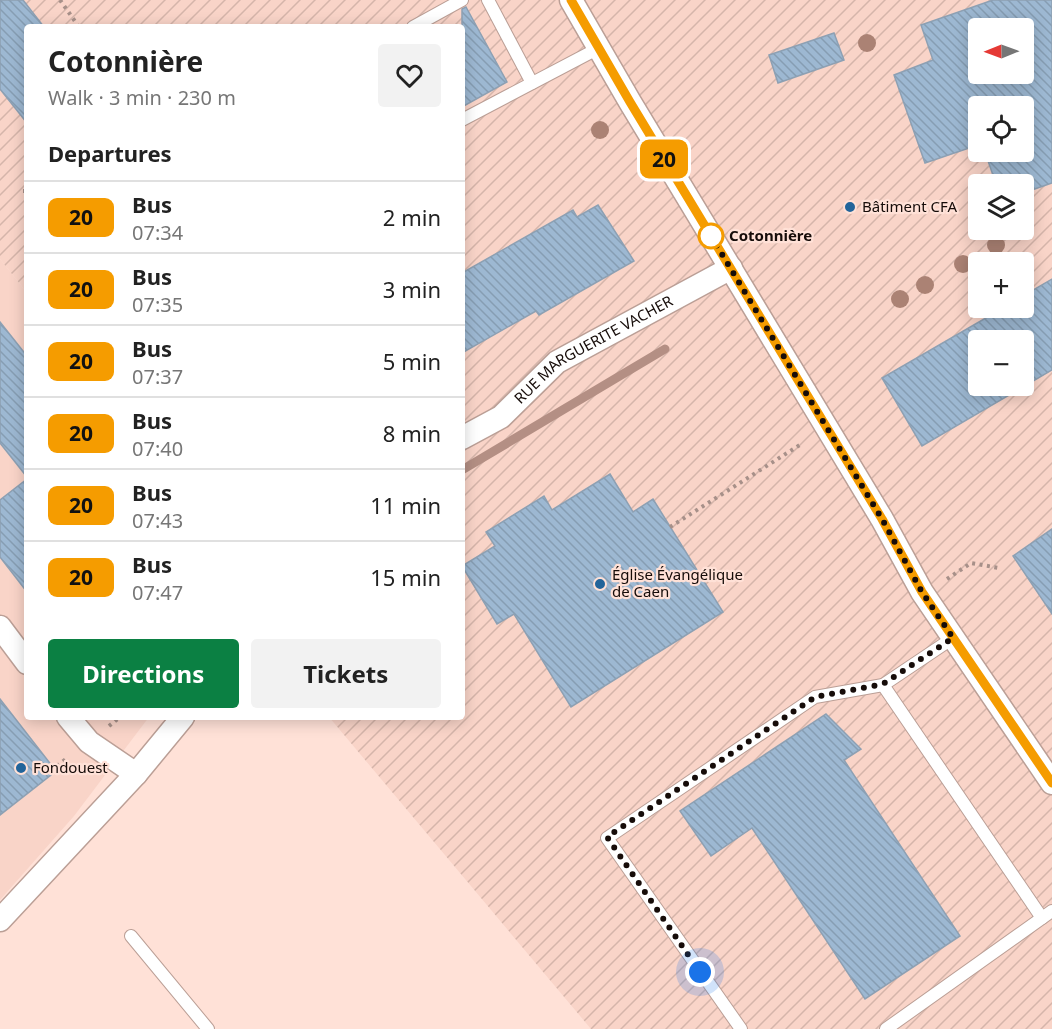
<!DOCTYPE html>
<html lang="en">
<head>
<meta charset="utf-8">
<style>
	:root { --surface:#fff; --page:#f2f2f2; --text:#222; --muted:#767676; --line:#e0e0e0; --accent:#0b8043 }
	body { margin:0; font-family:"Noto Sans",sans-serif; background:var(--page); color:var(--text); height:100vh; display:flex; flex-direction:column; font-size:22px; white-space:nowrap }
	* { box-sizing:border-box; margin:0 }
	p { font-size:20px; color:var(--muted) }
	.icon { flex:none; width:33px; height:33px; fill:none; stroke:currentColor; stroke-width:2; stroke-linecap:round; stroke-linejoin:round }
	.map { position:relative; flex:1; overflow:hidden }
	.sheet { position:absolute; left:24px; top:24px; width:441px; height:696px; display:flex; flex-direction:column; background:var(--surface); border-radius:6px; box-shadow:0 3px 15px #0003 }
	.sheet>* { flex:none }
	.badge { padding:0 12px; border-radius:9px; font-size:21px; line-height:39px }
	.needle { width:39px; rotate:269deg }
	.controls { position:absolute; left:968px; top:18px; display:grid; gap:12px }
	.controls a { display:grid; place-items:center; width:66px; height:66px; border-radius:6px; background:var(--surface); box-shadow:0 3px 15px #0003; font-size:30px }
	.you { position:absolute; width:30px; height:30px; margin:-15px; border:4px solid #fff; border-radius:50%; background:#1a73e8; box-shadow:0 0 0 9px #1a73e833 }
	.map>.badge { position:absolute; translate:-50% -50%; box-shadow:0 0 0 3px #fff }
	h2 { padding:0 24px; font-size:22px; line-height:54px }
	.round { display:grid; place-items:center; flex:none; width:63px; height:63px; border-radius:6px; background:var(--page) }
	.summary { display:flex; align-items:center; justify-content:space-between; height:102px; padding:0 24px }
	h1 { font-size:28px; font-weight:700; line-height:45px }
	.button { display:flex; gap:12px; margin-top:auto; padding:12px 24px }
	.button a { flex:1; height:69px; border-radius:6px; background:var(--accent); color:#fff; font-size:24px; font-weight:700; line-height:69px; text-align:center }
	.button a+a { background:var(--page); color:var(--text) }
	ul { padding:0; list-style:none }
	li { display:flex; align-items:center; gap:18px; height:72px; padding:0 24px; border-top:2px solid var(--line) }
	li div { flex:1 }
	li b { display:block; font-size:22px }
	li em { font-style:normal }
	li .badge { min-width:66px; font-weight:700; text-align:center }
	.map>svg:first-child { display:block }
	.built { fill:#f9d4c8 }
	.industrial { fill:url(#industrial-furrows); fill-rule:evenodd }
	.lines { fill:none; stroke-linecap:round; stroke-linejoin:round }
	.stream { stroke:#b48f84; stroke-width:9 }
	.building { fill:url(#building-back-hatch); stroke:#8da0b3; stroke-width:1.5; fill-rule:evenodd }
	.lane-casing { stroke:#bb9f96; stroke-width:14 }
	.street-casing { stroke:#bb9f96; stroke-width:25 }
	.path { stroke:#a79089; stroke-width:4; stroke-dasharray:3 4.5; stroke-linecap:butt }
	.lane { stroke:#fff; stroke-width:12 }
	.street { stroke:#fff; stroke-width:22 }
	.tree { fill:#ab8274 }
	.line-casing { stroke:#fff; stroke-width:14 }
	.line { stroke:#f59c00; stroke-width:9 }
	.walk { stroke:#160c09; stroke-width:6; stroke-dasharray:0 10.8 }
	.poi-dot { fill:#22649a; stroke:#ffe1d7; stroke-width:2 }
	.stop-dot { fill:#fff; stroke:#f59c00; stroke-width:3 }
	.labels { text-anchor:middle; stroke-width:4.5; stroke-linejoin:round; paint-order:stroke }
	.poi-label { font-size:15px; fill:#160c09; stroke:#ffe1d7; text-anchor:start }
	.stop-label { font-size:15px; font-weight:bold; fill:#160c09; stroke:#ffe1d7; text-anchor:start }
	.street-label { font-size:15px; fill:#160c09; stroke:#ffe1d7 }
</style>
</head>
<body>
<div class="map">
<svg width="1052" height="1029" viewBox="0 0 1052 1029">
	<defs>
		<pattern id="industrial-furrows" width="10" height="10" patternUnits="userSpaceOnUse" patternTransform="scale(1.5)"><rect width="10" height="10" fill="#f9d4c8"/><path d="M-1 1l2-2M0 10L10 0M9 11l2-2" fill="none" stroke="#d5b5aa"/></pattern>
		<pattern id="building-back-hatch" width="6" height="6" patternUnits="userSpaceOnUse" patternTransform="scale(1.5)"><rect width="6" height="6" fill="#9db8d2"/><path d="M-1 5l2 2M0 0l6 6M5-1l2 2" fill="none" stroke="#869db3"/></pattern>
	</defs>
	<rect width="100%" height="100%" fill="#ffe1d7"/>
	<path class="built" d="M0,259l27,34v424h122l-75,99 -74,84z"/>
	<path class="industrial" d="M0,0h1052v1029h-461l-262,-312h133v-690h-435v266l-27,-34zM978,28h45v46h-45zM978,106h45v46h-45zM978,184h45v46h-45zM978,262h45v46h-45zM978,340h45v46h-45z"/>
	<g class="lines">
		<path class="stream" d="M462,470l203,-121"/>
	</g>
	<g class="building">
		<path d="M0,0h23l21,27h-17v96l-27,-34z"/>
		<path d="M993,0h59v183l-23,8 -3,-7h-30l-11,-32h38v-46h-45v39l-53,18 -31,-88 39,-15 -12,-35zM978,28h45v46h-45z"/>
		<path d="M466,7l41,75 -45,25v-98z"/>
		<path d="M834,33l10,27 -66,23 -9,-28z"/>
		<path d="M598,205l36,56 -95,54 -3,-4 -74,42v-80l111,-63 4,7z"/>
		<path d="M1052,279v91l-130,76 -40,-68 121,-70h20v-12zM978,340h45v46h-45z"/>
		<path d="M0,322l27,34v121l-27,-34z"/>
		<path d="M610,474l23,38 20,-13 70,113 -152,95 -57,-93 -17,10 -35,-58 33,-20 -9,-14 58,-36 8,14z"/>
		<path d="M27,479v113l-27,-35v-57z"/>
		<path d="M1052,529v85l-39,-58z"/>
		<path d="M0,699l56,72 -56,44z"/>
		<path d="M826,714l35,35 -17,11 116,176 -95,63 -113,-171 -41,28 -31,-45z"/>
	</g>
	<g class="lines">
		<defs>
			<g id="lane">
				<path d="M488,0l44,83"/>
				<path d="M413,27l49,-27"/>
				<path d="M462,120l137,-72"/>
				<path d="M883,685l159,233"/>
				<path d="M131,936l77,93"/>
				<path d="M741,1029l-134,-191 208,-141 68,-12 70,-47"/>
				<path d="M886,1029l166,-118"/>
			</g>
			<g id="street">
				<path d="M571,0l59,102 252,417 40,73 130,191"/>
				<path id="s1" d="M462,438l39,-21 56,-55 174,-94"/>
				<path d="M0,627l27,36"/>
				<path d="M68,717l21,25 47,32"/>
				<path d="M0,920l136,-146 47,-57"/>
			</g>
		</defs>
		<use href="#lane" class="lane-casing"/>
		<use href="#street" class="street-casing"/>
		<g class="path">
			<path d="M60,0l19,27"/>
			<path d="M23,191h4"/>
			<path d="M670,527l133,-84"/>
			<path d="M947,579l24,-16 28,5"/>
			<path d="M109,726l11,-9"/>
			<path d="M57,766l10,-8"/>
		</g>
		<use href="#lane" class="lane"/>
		<use href="#street" class="street"/>
	</g>
	<g class="tree">
		<circle cx="867" cy="43" r="9"/>
		<circle cx="600" cy="130" r="9"/>
		<circle cx="996" cy="245" r="9"/>
		<circle cx="963" cy="264" r="9"/>
		<circle cx="925" cy="285" r="9"/>
		<circle cx="900" cy="299" r="9"/>
	</g>
	<g class="lines">
		<defs>
			<path id="line" d="M571,0l59,102 252,417 40,73 130,191"/>
		</defs>
		<use href="#line" class="line-casing"/>
		<use href="#line" class="line"/>
		<path class="walk" d="M700,972l-93,-135 208,-140 68,-13 70,-46 -31,-46 -40,-73 -171,-283"/>
	</g>
	<g class="poi-dot">
		<circle cx="850" cy="207" r="6"/>
		<circle cx="600" cy="584" r="6"/>
		<circle cx="21" cy="768" r="6"/>
	</g>
	<circle class="stop-dot" cx="711" cy="236" r="12"/>
	<g class="labels">
		<g class="poi-label">
			<text x="862" y="212">Bâtiment CFA</text>
			<text x="612" y="580">Église Évangélique<tspan x="612" dy="17">de Caen</tspan></text>
			<text x="33" y="773">Fondouest</text>
		</g>
		<g class="stop-label">
			<text x="729" y="241">Cotonnière</text>
		</g>
		<g class="street-label">
			<text dy="5" stroke="none"><textPath href="#s1" startOffset="160">RUE MARGUERITE VACHER</textPath></text>
		</g>
	</g>
</svg>
<div class="controls">
<a><svg class="needle" viewBox="-14 -14 28 28"><path d="M0-13l5 13h-10z" fill="#e53935"/><path d="M0 13l5-13h-10z" fill="#767676"/></svg></a>
<a><svg class="icon" aria-label="locate" viewBox="0 0 24 24"><circle cx="12" cy="12" r="6"/><path d="M12 2v4M12 18v4M2 12h4M18 12h4"/></svg></a>
<a><svg class="icon" aria-label="layers" viewBox="0 0 24 24"><path d="M12 4l9 5-9 5-9-5zM3 14l9 5 9-5"/></svg></a>
<a>+</a>
<a>−</a>
</div>
<div class="you" style="left:700px;top:972px"></div>
<b class="badge" style="left:664px;top:159px;background:#f59c00;color:#111">20</b>
<section class="sheet">
<div class="summary"><div><h1>Cotonnière</h1><p>Walk · 3 min · 230 m</p></div><a class="round"><svg class="icon" aria-label="heart" viewBox="0 0 24 24"><path d="M12 20l-8-8c-3-5 5-10 8-4 3-6 11-1 8 4z"/></svg></a></div>
<h2>Departures</h2>
<ul>
<li><span class="badge" style="background:#f59c00;color:#111">20</span><div><b>Bus</b><p>07:34</p></div><em>2 min</em></li>
<li><span class="badge" style="background:#f59c00;color:#111">20</span><div><b>Bus</b><p>07:35</p></div><em>3 min</em></li>
<li><span class="badge" style="background:#f59c00;color:#111">20</span><div><b>Bus</b><p>07:37</p></div><em>5 min</em></li>
<li><span class="badge" style="background:#f59c00;color:#111">20</span><div><b>Bus</b><p>07:40</p></div><em>8 min</em></li>
<li><span class="badge" style="background:#f59c00;color:#111">20</span><div><b>Bus</b><p>07:43</p></div><em>11 min</em></li>
<li><span class="badge" style="background:#f59c00;color:#111">20</span><div><b>Bus</b><p>07:47</p></div><em>15 min</em></li>
</ul>
<div class="button"><a>Directions</a><a>Tickets</a></div>
</section>
</div>
</body>
</html>
